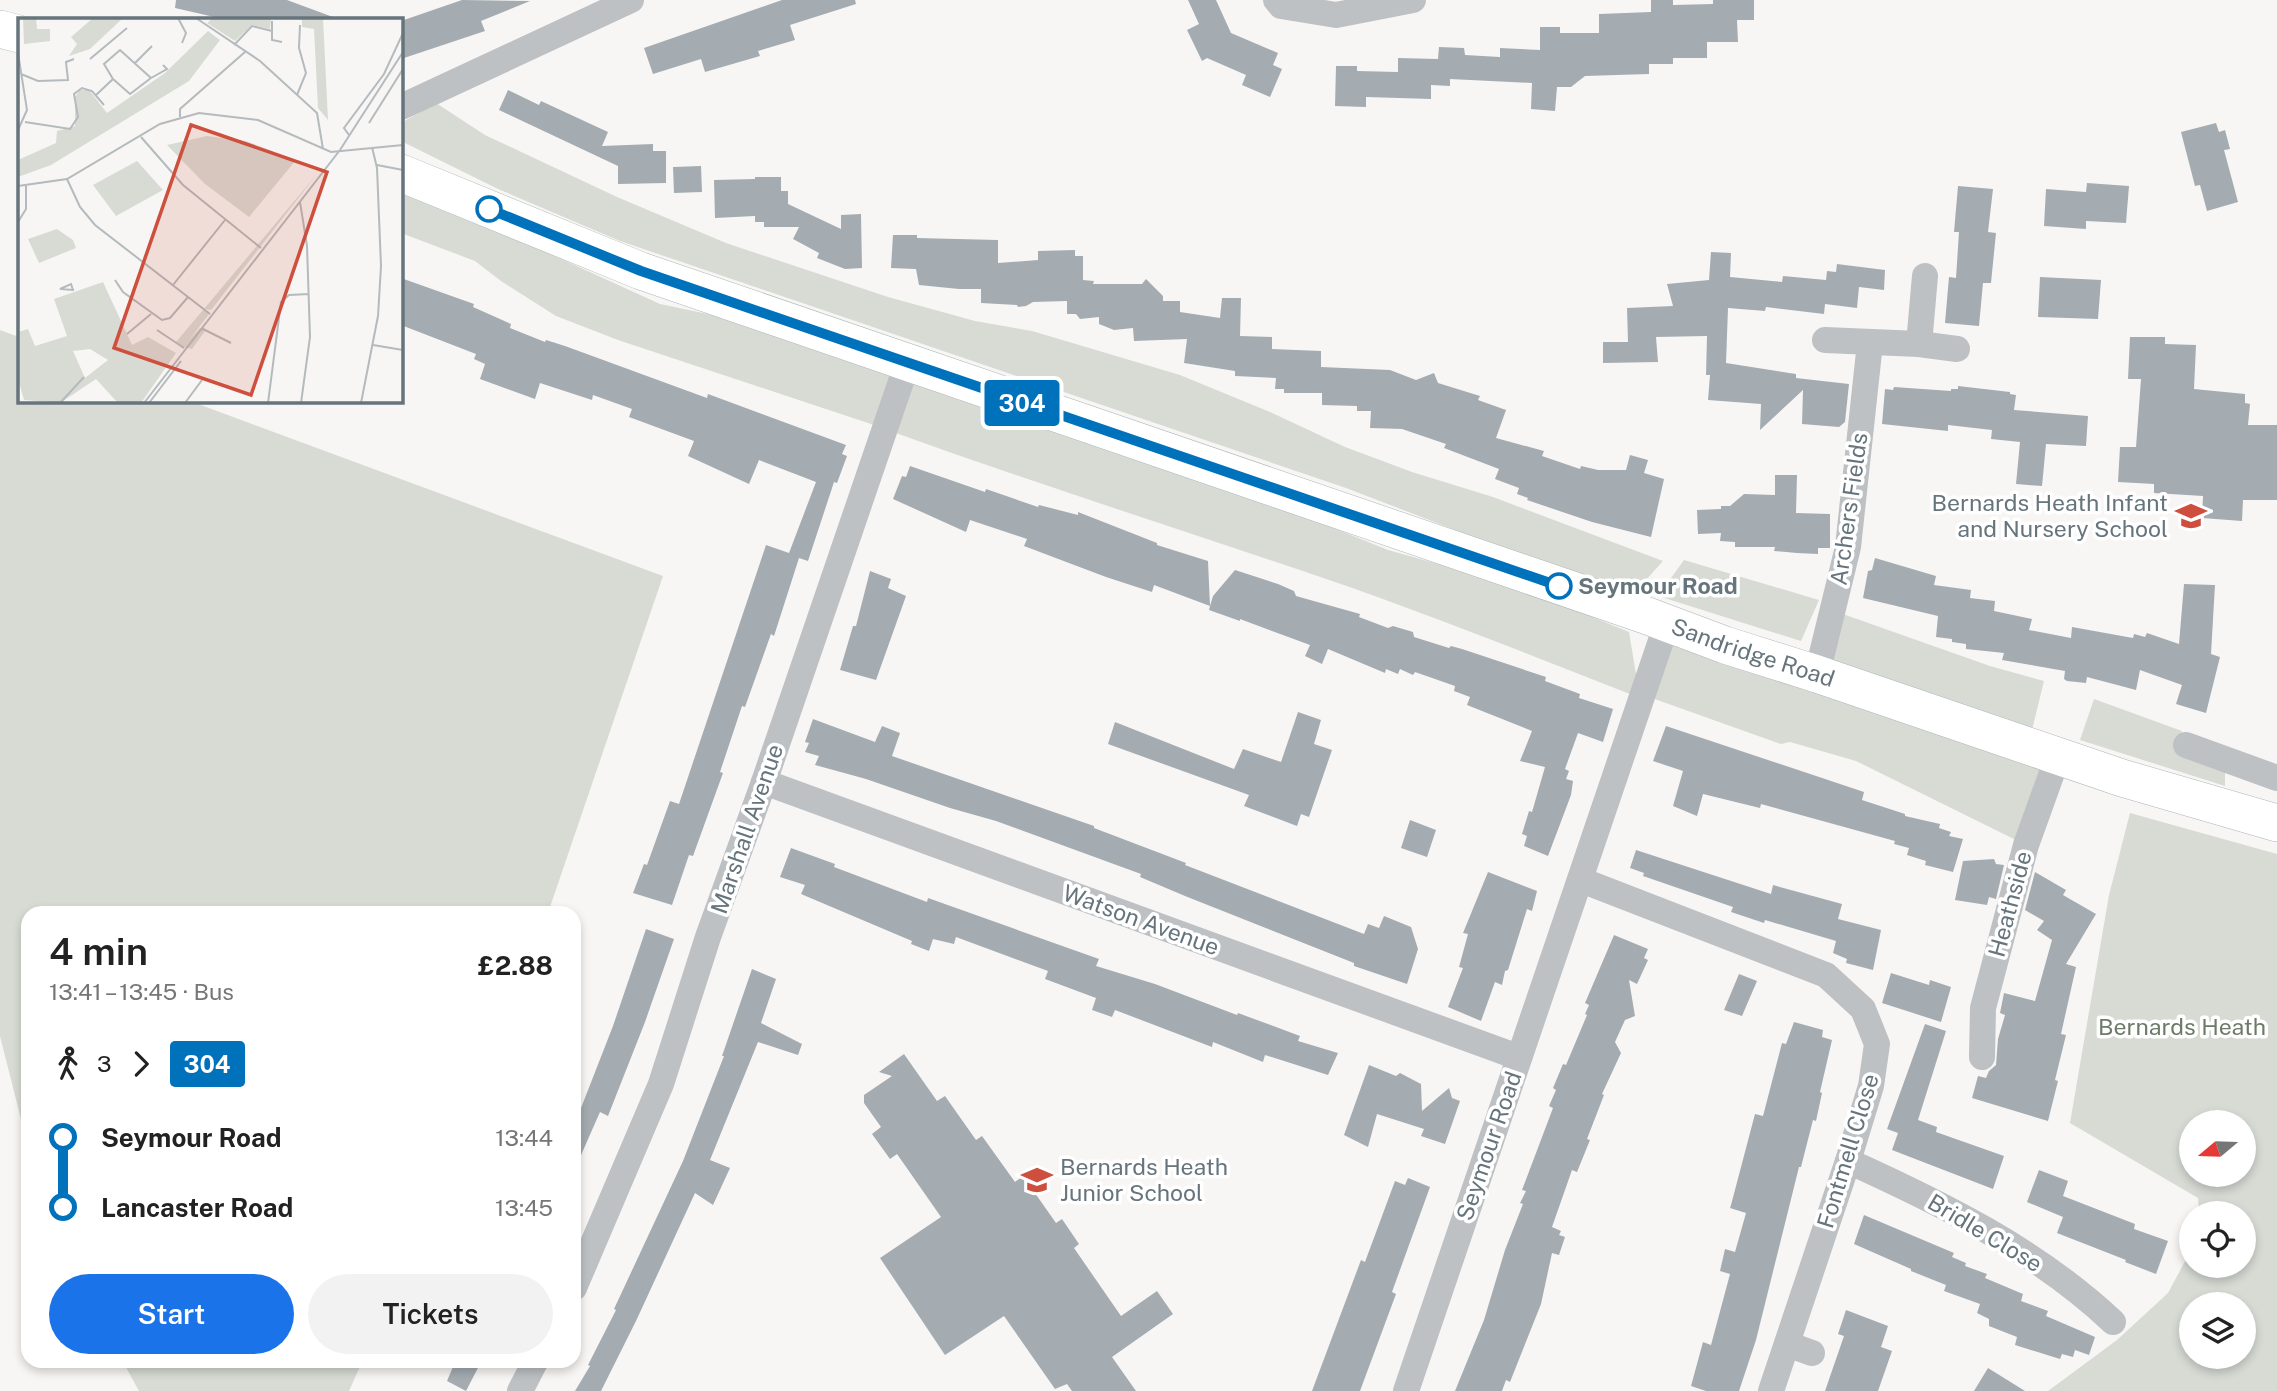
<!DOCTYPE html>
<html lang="en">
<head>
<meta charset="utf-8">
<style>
	:root { --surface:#fff; --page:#f2f2f2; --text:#222; --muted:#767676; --accent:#1a73e8 }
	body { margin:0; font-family:"Public Sans",sans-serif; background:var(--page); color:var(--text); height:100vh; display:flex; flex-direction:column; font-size:26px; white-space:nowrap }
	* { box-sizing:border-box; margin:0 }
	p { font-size:23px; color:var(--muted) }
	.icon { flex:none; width:38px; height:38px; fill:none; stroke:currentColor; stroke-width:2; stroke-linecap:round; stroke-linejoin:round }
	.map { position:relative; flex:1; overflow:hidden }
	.side { position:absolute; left:21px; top:906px; width:560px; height:462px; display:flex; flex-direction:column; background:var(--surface); border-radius:21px; box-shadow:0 4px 10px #0003 }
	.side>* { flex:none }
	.badge { padding:0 14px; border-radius:5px; font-size:24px; line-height:46px }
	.needle { width:46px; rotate:251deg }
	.fabs { position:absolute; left:2179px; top:1110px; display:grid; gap:14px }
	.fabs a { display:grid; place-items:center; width:77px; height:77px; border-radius:50%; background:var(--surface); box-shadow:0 4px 10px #0003; font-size:35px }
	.map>.badge { position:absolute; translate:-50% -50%; box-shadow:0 0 0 4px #fff }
	.legs { display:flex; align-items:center; gap:10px; height:77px; padding:0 28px; font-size:23px }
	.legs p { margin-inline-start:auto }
	.overview { display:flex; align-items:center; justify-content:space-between; height:119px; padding:0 28px }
	h1 { font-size:38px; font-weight:600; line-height:52px }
	.cta { display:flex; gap:14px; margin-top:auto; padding:14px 28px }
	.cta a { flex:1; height:80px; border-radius:42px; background:var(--accent); color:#fff; font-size:28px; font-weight:600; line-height:80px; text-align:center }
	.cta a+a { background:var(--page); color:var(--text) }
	ul { padding:0 28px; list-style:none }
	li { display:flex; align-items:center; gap:24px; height:70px; font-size:26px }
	li i { display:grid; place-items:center; width:10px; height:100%; margin:0 9px; background:currentColor }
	li i::after { content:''; width:18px; height:18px; margin:-9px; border:5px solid; border-radius:50%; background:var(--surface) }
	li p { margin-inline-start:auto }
	li:first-child i { background:linear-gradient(#0000 50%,currentColor 0) }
	li:last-child i { background:linear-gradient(currentColor 50%,#0000 0) }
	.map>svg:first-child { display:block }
	.green { fill:#d7dbd4; fill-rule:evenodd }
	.building { fill:#a4acb1 }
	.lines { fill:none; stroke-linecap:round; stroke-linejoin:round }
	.secondary-casing { stroke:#afb5b9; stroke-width:38 }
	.minor { stroke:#bdc1c4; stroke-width:26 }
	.secondary { stroke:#fff; stroke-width:37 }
	.line-1-casing { stroke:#fff; stroke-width:16 }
	.line-1 { stroke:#0072bc; stroke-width:10 }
	.stop-1-dot { fill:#fff; stroke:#0072bc; stroke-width:3.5 }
	.labels { text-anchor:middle; stroke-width:7; stroke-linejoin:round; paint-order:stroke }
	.poi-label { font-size:23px; fill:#66747c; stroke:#fff; text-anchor:end }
	.street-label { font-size:23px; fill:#66747c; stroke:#fff }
	.stop-label { font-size:23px; font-weight:bold; fill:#66747c; stroke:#fff; text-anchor:start }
	.park-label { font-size:23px; fill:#6d7a68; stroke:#fff }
	.inset-road { fill:none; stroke:#b4babd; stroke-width:2 }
	.view { fill:#ce4f3d; fill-opacity:0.15; stroke:#ce4f3d; stroke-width:3.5 }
	.inset-edge { fill:none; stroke:#66747c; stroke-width:3.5 }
</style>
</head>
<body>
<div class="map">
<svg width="2277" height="1391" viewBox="0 0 2277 1391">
	<rect width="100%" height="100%" fill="#f7f6f4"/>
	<g class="green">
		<path d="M436,103l49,32 132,62 109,46 162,54 87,24 57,10 148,44 90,37 75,35 67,25 81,25 170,64 -25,28 -76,-18 -216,-83 -726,-247 -122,-52 -97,-48v-18z"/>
		<path d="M401,186l259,118 119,25 128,35 -21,65 -268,-89 -62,-24 -55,-35 -26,-20 -74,-28z"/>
		<path d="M0,330l19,7v64h171l473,175 -115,337 -520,1v233l-28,-111z"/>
		<path d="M910,374l312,109 166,67 126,35 115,47 11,66c-115,-45 -229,-91 -346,-130 -134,-45 -268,-88 -401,-136z"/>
		<path d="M1684,560l135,40 -18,41 -143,-45z"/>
		<path d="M1840,613l150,53 54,15 -17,69 -204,-74z"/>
		<path d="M1669,637l384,131 -29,76 -168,-83 -66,-19 -9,2 -132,-47z"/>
		<path d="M2094,699l88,32 -4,21 47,17v17l-145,-46z"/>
		<path d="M2130,813l147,41v537h-229l69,-51 51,-47 23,-43v15h53v-52h-45l-1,-15 -128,-75 39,-228zM2191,1122h53v52h-53zM2191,1304h53v52h-53z"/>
		<path d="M123,1362h239l-13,29h-210z"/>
	</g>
	<g class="building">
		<path d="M176,0h111l46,17v2h-110l-48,-11z"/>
		<path d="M462,0l68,1 -49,20 4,10 -84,28v-38z"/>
		<path d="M782,0h73l1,4 -66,21 5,15 -37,11 2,5 -55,16 -4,-13 -48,15 -9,-26z"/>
		<path d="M1188,0h28l15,33 47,20 -5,12 9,4 -12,28 -28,-12 4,-10 -39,-17 -5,3 -15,-31 12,-6z"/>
		<path d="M1651,0h22v5l40,-1v-4h41v20h-17l1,22h-31v16h-34v6h-24v10l-64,2 -14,11h-14l-2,24 -24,-2 1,-26 -82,-4v7l-19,-1v14l-65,-2v10l-31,-1 1,-40h21v5l41,1v-14l40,1 1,-12 25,1 1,7 35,2v-9l40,2v-23h20v6h39v-19l52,-2z"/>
		<path d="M508,90l31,15 2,-4 67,31 -6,14 51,-2v7h13v32l-48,1v-18l-119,-56z"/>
		<path d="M2216,123l3,9 6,-2 5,19 -6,1 14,52 -31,9 -7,-26 -5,1 -14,-54z"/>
		<path d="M701,166l1,26 -28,1 -1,-26z"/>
		<path d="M755,177h26v14h7v13l53,25v-14l20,-1 1,54 -17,1 -28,-11 2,-5 -26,-14 6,-12h-35v-5h-9v-6l-40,2 -1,-38 41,-1z"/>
		<path d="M2087,183l42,3 -3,37 -40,-2v8l-42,-3 2,-37 40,3z"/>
		<path d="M1958,186l35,3 -5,43 8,1 -5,50h-8l-4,43 -34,-3 4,-46 7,1 3,-46h-5z"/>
		<path d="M893,235h24v3l81,2v23l40,-3v-9l37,-1v6h8v24l11,1 -1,3h49l4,-5 17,17v5h17v11l40,6 2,-20h19l-1,38 32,1v12l49,2v16l69,3 26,10 18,-7 4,10 42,13 -2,4 28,10 -10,28 48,13 -2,5 38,13 1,-3 17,4h28l4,-15 18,5 -4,13 20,6 -13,58 -59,-15 -65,-22 1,-2 -11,-4 2,-6 -24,-9 4,-10 -55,-21 2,-4 -44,-15 -32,-1 1,-17h-14v-5l-35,-1v-12h-38v-4h-9l1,-11 -41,-2v-5l-51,-8 3,-24 -53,2 -1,-13 -19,2 -15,-6v-7l-19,2 -4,-5h-9v-13l-34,1 -7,4 -8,1 -1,-2 -36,-2v-14h-22l-40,-4 -3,-16 -25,-1z"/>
		<path d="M1711,252l20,1 -1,24 52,5 1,-6 43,4 1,-9 9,1 1,-8 48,6 -1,20 -25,-3 -2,21 -32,-4 -1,10 -58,-7 -1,4 -37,-3 -2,55 70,11v4l53,6 -4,38 -6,5 -37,-3 1,-34 -43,40 1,-26 -53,-4 2,-25h-4l1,-39 -51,1 2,25 -55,1v-21h25l-1,-34 46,-2 -6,-22 42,-4z"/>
		<path d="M2040,277l61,3 -3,39 -60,-2z"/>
		<path d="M401,278l73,26 -1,3 38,17 -1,4 35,14 1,-2 19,6 142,52 1,-4 138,51 -4,9 5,2 -10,27 -3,-1 -26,79 -9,-3 -25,78 -3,-2 -26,73 -3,-1 -22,66 3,1 -30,83 -4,-1 -17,50 -39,-12 11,-29 3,1 23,-64 9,3 87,-259 23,8 27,-71 -57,-22 -10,24 -61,-28 6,-15 -65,-24 3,-8 -39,-14 -1,5 -52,-17 -5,16 -55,-20 5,-15 -11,-5 2,-5 -75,-29z"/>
		<path d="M2130,337h35v7l31,1 -2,44 51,5v9l5,1 -2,21h29v75h-34l-1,21 -40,-3 1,-22 -49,-3v-9l-36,-2 2,-35h16l5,-68h-13z"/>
		<path d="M1958,386l52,6v2l6,1 -2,15 74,6 -2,30 -40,-2 -4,42 -26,-2 4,-42 -29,-3 1,-9 -44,-5v6l-66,-7 3,-35 8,1 1,-3 57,4v-2h7z"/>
		<path d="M910,466l75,26 1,-3 52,18 1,-2 39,10v-3l79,31v2l51,16 2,45 3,-10 22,-26 43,14 16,7 2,5 64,18 -1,3 29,11 5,-2 20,6 1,5 35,11 2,-2 11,3 84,28 -1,4 35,13 -1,4 34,11 -10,33 -25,-9 -13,36 4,2 -3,8 7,2 -2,14 -23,61 -24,-10 3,-10 -5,-2 7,-23 3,1 13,-45 -25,-6 12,-30 -65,-26 3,-8 -16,-6 1,-5 -40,-14 -2,3 -13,-6 -2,5 -12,-5 -1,4 -57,-24 -6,15 -17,-8 5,-11 -70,-26v2l-31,-11 1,-4 -56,-21 -2,7 -46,-15 -82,-31 3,-7 -57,-19 -4,12 -73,-33 9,-23 4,1z"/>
		<path d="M1775,475h22l-1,38 34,1v34h-12v6l-21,-1 -23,-2 1,-4h-40v-5l-15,-1 1,-8 -23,1 -1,-24 24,-1v-3h9l14,-12 31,1z"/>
		<path d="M1875,558l61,18 -2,9 37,5 -1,8 25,3 -1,10 38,8 -3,11 42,8 1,-11 61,11 1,-4 11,3 2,-4 32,11 5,-60 31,1 -4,69 9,3 -14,56 -30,-9 6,-19 -42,-15 -4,20 -49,-13 -1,6 -19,-2 -3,-2 1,-8 -63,-11 2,-7 -38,-4v-5l-14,-2v-3l-16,-2 2,-21 -75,-18 5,-27 4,-1z"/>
		<path d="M870,571l21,8 -3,9 18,8 -30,84 -36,-10 13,-44h3z"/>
		<path d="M1298,712l23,8 -7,24 18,6 -23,67 -8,-3 -4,12 -53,-20 5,-11 -141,-51 7,-22 119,47 9,-20 38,13z"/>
		<path d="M813,719l62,23 7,-16 18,7 -8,23 202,70v2l92,35 -1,2 179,69 4,-10 11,4 5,-12 27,11 7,22 -11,35 -53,-18v-3l-169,-67 -45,-19 1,-3 -145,-53 -46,-13 -84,-29 -51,-14 4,-9 -14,-4 4,-9 -4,-1z"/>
		<path d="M1666,726l198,66 -2,8 43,14v2l35,8 -1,4 12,4 -2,4 14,3 -10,33 -28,-7 1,-4 -19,-6 2,-7 -15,-4 1,-3 -134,-37 -1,4 -57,-14 -6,22 -24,-10 10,-35 -30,-10z"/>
		<path d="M1410,820l26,10 -9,27 -26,-9z"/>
		<path d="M791,848l44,16 -1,3 93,35 1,-4 171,61 -3,7 59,18 82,31 1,-2 62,23 -2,5 40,12 -10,22 -63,-20 -2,7 -50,-20 -1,5 -97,-37 -3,7 -20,-7 4,-12 -51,-19 3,-8 -92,-34 -2,7 -21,-5 -4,12 -18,-7 1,-3 -111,-47 4,-9 -25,-8z"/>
		<path d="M1636,850l135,44 2,-9 69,19 -4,15 43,11 -8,40 -27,-7 1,-4 -14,-6 3,-12 -71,-21 -1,3 -33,-11 2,-5 -90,-31 1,-3 -14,-5z"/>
		<path d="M1994,859l2,5 8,1 -8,34 -7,-2 -2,8 -32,-5 8,-39z"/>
		<path d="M1488,872l49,19 -5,20 -5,-2 -19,61 -3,1 -3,14 -7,-3 -14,39 -33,-14 15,-39 -4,-1 9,-33 -5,-1z"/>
		<path d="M2035,872l31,18 -3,5 33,19 -30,50 10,3 -15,67 5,1 -11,45 3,1 -10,40 -76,-23 6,-22 8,2 3,-7 7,-6 2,-26 7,-24 -5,-2 4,-20 31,8 17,-61 -15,-10 7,-9 -19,-11z"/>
		<path d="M646,929l28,10 -29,83 -37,94 -8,-4 -26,59v-66l7,3 32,-82z"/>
		<path d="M1614,935l34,14 -4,9 4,2 -11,24 -8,-4 6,36 -10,4 -10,22 6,11 -19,41 2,1 -17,44 3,1 -13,32 -5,-2 -20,57 9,4 -2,4 6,2 -6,18 -7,-2 -11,51 -31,78 -4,-2 -4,11h-47l29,-71 21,-70 18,-46 -3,-1 6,-12 -4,-1 31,-82 -4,-2 7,-16 -3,-2 10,-24 3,1 21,-50 -2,-1 4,-9 -4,-2z"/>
		<path d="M752,969l24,10 -15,44 41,21 -4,11 -40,-13 -48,118 20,8 -17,37 -18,-12 -59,128 -35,70h-26l15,-25 -2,-1 28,-55 -2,-1 69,-148 41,-105h-2z"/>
		<path d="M1891,973l38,12 1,-5 21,7 -10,35 -59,-19z"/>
		<path d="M1739,974l18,7 -15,35 -18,-6z"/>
		<path d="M1794,1022l29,8 -1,7 10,3 -12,52 2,1 -6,28 -3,-1 -12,47h-2l-43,173 -17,51h-33l-15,-5 12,-44 8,3 19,-71 -10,-3 5,-22 10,3 11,-39 -16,-5 1,-3 24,-91 8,2 19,-73 4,1z"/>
		<path d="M1925,1024l21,7 -28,89 19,7 -1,5 68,24 -11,33 -101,-39 6,-17 -11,-4z"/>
		<path d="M904,1054l33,47 8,-5 31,44 6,-4 33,46 8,-6 33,47 6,-4 17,25 -5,4 47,68 36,-25 16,23 -61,43 24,34h-64l-5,-7 -12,5 -51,-73 -59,39 -65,-97 61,-41 -44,-63 -7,5 -18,-25 9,-7 -17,-24v-8l28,-19 -13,-4z"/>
		<path d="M1369,1065l27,11 4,-3 21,11 1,27 27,-23 3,10 8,3 -15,43 -24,-8 3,-7 -47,-15 -9,33 -24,-12z"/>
		<path d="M2039,1170l29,11 -5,15 72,28 -1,5 34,12 -12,33 -31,-12 1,-2 -69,-27 6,-16 -36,-15z"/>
		<path d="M1408,1178l22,9 -38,105 4,2 -36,97h-48l49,-131 4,2 30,-81 10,4z"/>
		<path d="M1864,1215l90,38 -2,4 14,6 -1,3 22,8 -2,4 38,16 -2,7 27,10 -2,5 49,21 -6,18 -14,-5 -2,7 -11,-3 -2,5 -45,-14 2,-8 -28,-11v-7l-12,-6 3,-9 -36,-13 2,-6 -35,-14v-2l-57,-25z"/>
		<path d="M1846,1310l42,16 -7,21 11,4 -14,40h-53l19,-55 -6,-2z"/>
		<path d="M455,1362h26l-15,29 -19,-10z"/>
		<path d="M1988,1368l37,23h-51z"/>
	</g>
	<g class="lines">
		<defs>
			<g id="secondary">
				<path d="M0,29l19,5"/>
				<path id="s1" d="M401,173l240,98 1004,344 80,30 92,29 305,104 155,45"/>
			</g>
		</defs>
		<use href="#secondary" class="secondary-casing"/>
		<g class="minor">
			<path d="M1276,0l5,6 55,9 77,-15"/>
			<path d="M401,107l230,-107"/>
			<path d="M1825,340l94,4 38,5"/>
			<path d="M1919,344l6,-68"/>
			<path d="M1817,674l31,-127 22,-204"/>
			<path d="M2186,745l91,33"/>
			<path d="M764,782l754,275"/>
			<path d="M1581,880l245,95 37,34 14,35 -6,42 -23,75 -77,230"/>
			<path d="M1982,1057l1,-49 43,-163 32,-89"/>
			<path d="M1848,1161c93,42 190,90 265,161"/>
			<path d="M574,1288l87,-204 47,-147 56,-155 143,-418"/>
			<path d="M1787,1344l25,9"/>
			<path d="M520,1391l15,-29"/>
			<path d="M1406,1391l261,-768"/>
		</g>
		<use href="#secondary" class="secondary"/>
	</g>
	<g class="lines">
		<defs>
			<path id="line-1" d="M489,209l152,62 918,315"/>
		</defs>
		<use href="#line-1" class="line-1-casing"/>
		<use href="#line-1" class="line-1"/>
	</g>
	<defs>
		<symbol id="school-bare" viewBox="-9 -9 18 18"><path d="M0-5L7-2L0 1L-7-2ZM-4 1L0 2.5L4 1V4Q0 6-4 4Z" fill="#ce4f3d" stroke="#fff" stroke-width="2.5" paint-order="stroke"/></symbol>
	</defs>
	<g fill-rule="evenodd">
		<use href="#school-bare" x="2169" y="494" width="44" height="44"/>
		<use href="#school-bare" x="1015" y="1158" width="44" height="44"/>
	</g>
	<g class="stop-1-dot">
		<circle cx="489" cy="209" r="12"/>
		<circle cx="1559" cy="586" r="12"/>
	</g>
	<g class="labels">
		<g class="poi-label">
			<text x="2168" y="511">Bernards Heath Infant<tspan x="2168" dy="26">and Nursery School</tspan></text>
			<text x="1060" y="1175" text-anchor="start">Bernards Heath<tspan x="1060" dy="26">Junior School</tspan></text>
		</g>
		<g class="street-label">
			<text transform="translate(1849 509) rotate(-82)" y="8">Archers Fields</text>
			<text dy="8" stroke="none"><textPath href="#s1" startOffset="1435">Sandridge Road</textPath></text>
			<text transform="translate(747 829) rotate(-71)" y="8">Marshall Avenue</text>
			<text transform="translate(2010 904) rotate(-75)" y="8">Heathside</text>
			<text transform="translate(1141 920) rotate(20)" y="8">Watson Avenue</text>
			<text transform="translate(1489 1146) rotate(-71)" y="8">Seymour Road</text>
			<text transform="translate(1848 1151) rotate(-73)" y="8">Fontmell Close</text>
			<text transform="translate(1985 1233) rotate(31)" y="8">Bridle Close</text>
		</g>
		<g class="stop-label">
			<text x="1578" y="594">Seymour Road</text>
		</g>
		<g class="park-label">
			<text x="2182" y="1035">Bernards Heath</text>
		</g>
	</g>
	<g transform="translate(18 18)">
		<rect width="385" height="385" fill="#f7f6f4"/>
		<path d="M5,0h13l1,11h13v12l-26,3zM75,0h30l-33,31 -21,7 8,-12 -6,-7zM195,0h58l-1,11 -18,-4 -17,16 -28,-18zM284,0h21l5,102 -10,-12 -4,-79 -12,-2zM190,13l12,9 -31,41 -138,84 -33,12v-17l38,-17 1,-12 18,-5v-29l5,-7h9l18,23 58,-40zM189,118l39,5 50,19 -47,57 -44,-33 -38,-39zM119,143l26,29 -47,26 -23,-31zM299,156l-98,126 -8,10 -7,-1zM39,211l16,11 3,8 -37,15 -11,-24zM85,264l29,63 16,-8 28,16 -35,50h-23l-22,-24 -36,24 -36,-3 -6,-21v-47l10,-3 7,17 32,-10 -13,-37zM72,331l18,11 -23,18 -12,-27zM185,292l6,4 -19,25 10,-11 5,3 -13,18 -9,-2 -7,-5z" fill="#d7dbd4" fill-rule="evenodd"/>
		<path class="inset-road" d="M160,0l8,15 -4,10M178,0l64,43 57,52 6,36M254,3v19l10,2M216,27l18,-19 20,5M0,35l9,57 -9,20M72,41l37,-31M117,45l17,-17M3,56l17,7 30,-1 -2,-18 8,-3M133,60l16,-9 -4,-4M78,77l17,-16 -9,-15 16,-14 31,28 -21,16 -17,-15M279,77l9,-22 -7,-25 1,-23M162,99v-8l65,-57M7,104l45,7 8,-12 -4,-23 8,-6 10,3 12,14M351,105l34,-54M331,117l-5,-7 40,-54 19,-41M123,119l42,48 78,63M359,147l26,5M49,161l13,28 15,18 115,89M0,168l49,-7 93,-55 39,-11 59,7 73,32 72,-7M282,184l7,44 3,91 -9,66M0,204l8,-13v-23M97,262l8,12 39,28 8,-2 18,-21M53,266l2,6 -13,-1zM155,267l52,-65M183,310l30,15M139,312l27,18M109,316l24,-20M355,327l30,5M42,385l24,-26M126,385l196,-253 63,-98M131,385l32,-42M167,385l17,-23M250,385l13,-101 8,-7 20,-1M343,385l17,-87 3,-50 -4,-98 -5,-21"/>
		<path class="view" d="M173,107l136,47 -76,223 -137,-47z"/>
		<rect width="385" height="385" class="inset-edge"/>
	</g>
</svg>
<div class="fabs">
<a><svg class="needle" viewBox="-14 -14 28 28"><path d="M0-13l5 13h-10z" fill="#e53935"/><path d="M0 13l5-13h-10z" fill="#767676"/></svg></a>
<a><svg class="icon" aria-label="locate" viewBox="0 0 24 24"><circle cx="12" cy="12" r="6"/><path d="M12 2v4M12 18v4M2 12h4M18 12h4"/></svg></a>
<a><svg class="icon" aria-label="layers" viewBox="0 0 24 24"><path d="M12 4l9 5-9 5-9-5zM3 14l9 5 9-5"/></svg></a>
</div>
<b class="badge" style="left:1022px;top:403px;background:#0072bc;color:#fff">304</b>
<section class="side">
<div class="overview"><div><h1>4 min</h1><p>13:41 – 13:45 · Bus</p></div><b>£2.88</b></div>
<div class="legs"><svg class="icon" aria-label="walk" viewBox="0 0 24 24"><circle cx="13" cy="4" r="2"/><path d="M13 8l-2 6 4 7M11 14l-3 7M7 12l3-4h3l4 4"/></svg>3<svg class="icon" aria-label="forward" viewBox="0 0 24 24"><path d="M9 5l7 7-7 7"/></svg><b class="badge" style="background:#0072bc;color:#fff">304</b></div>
<ul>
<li><i style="color:#0072bc"></i><b>Seymour Road</b><p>13:44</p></li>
<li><i style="color:#0072bc"></i><b>Lancaster Road</b><p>13:45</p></li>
</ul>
<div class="cta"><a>Start</a><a>Tickets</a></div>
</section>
</div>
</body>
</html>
